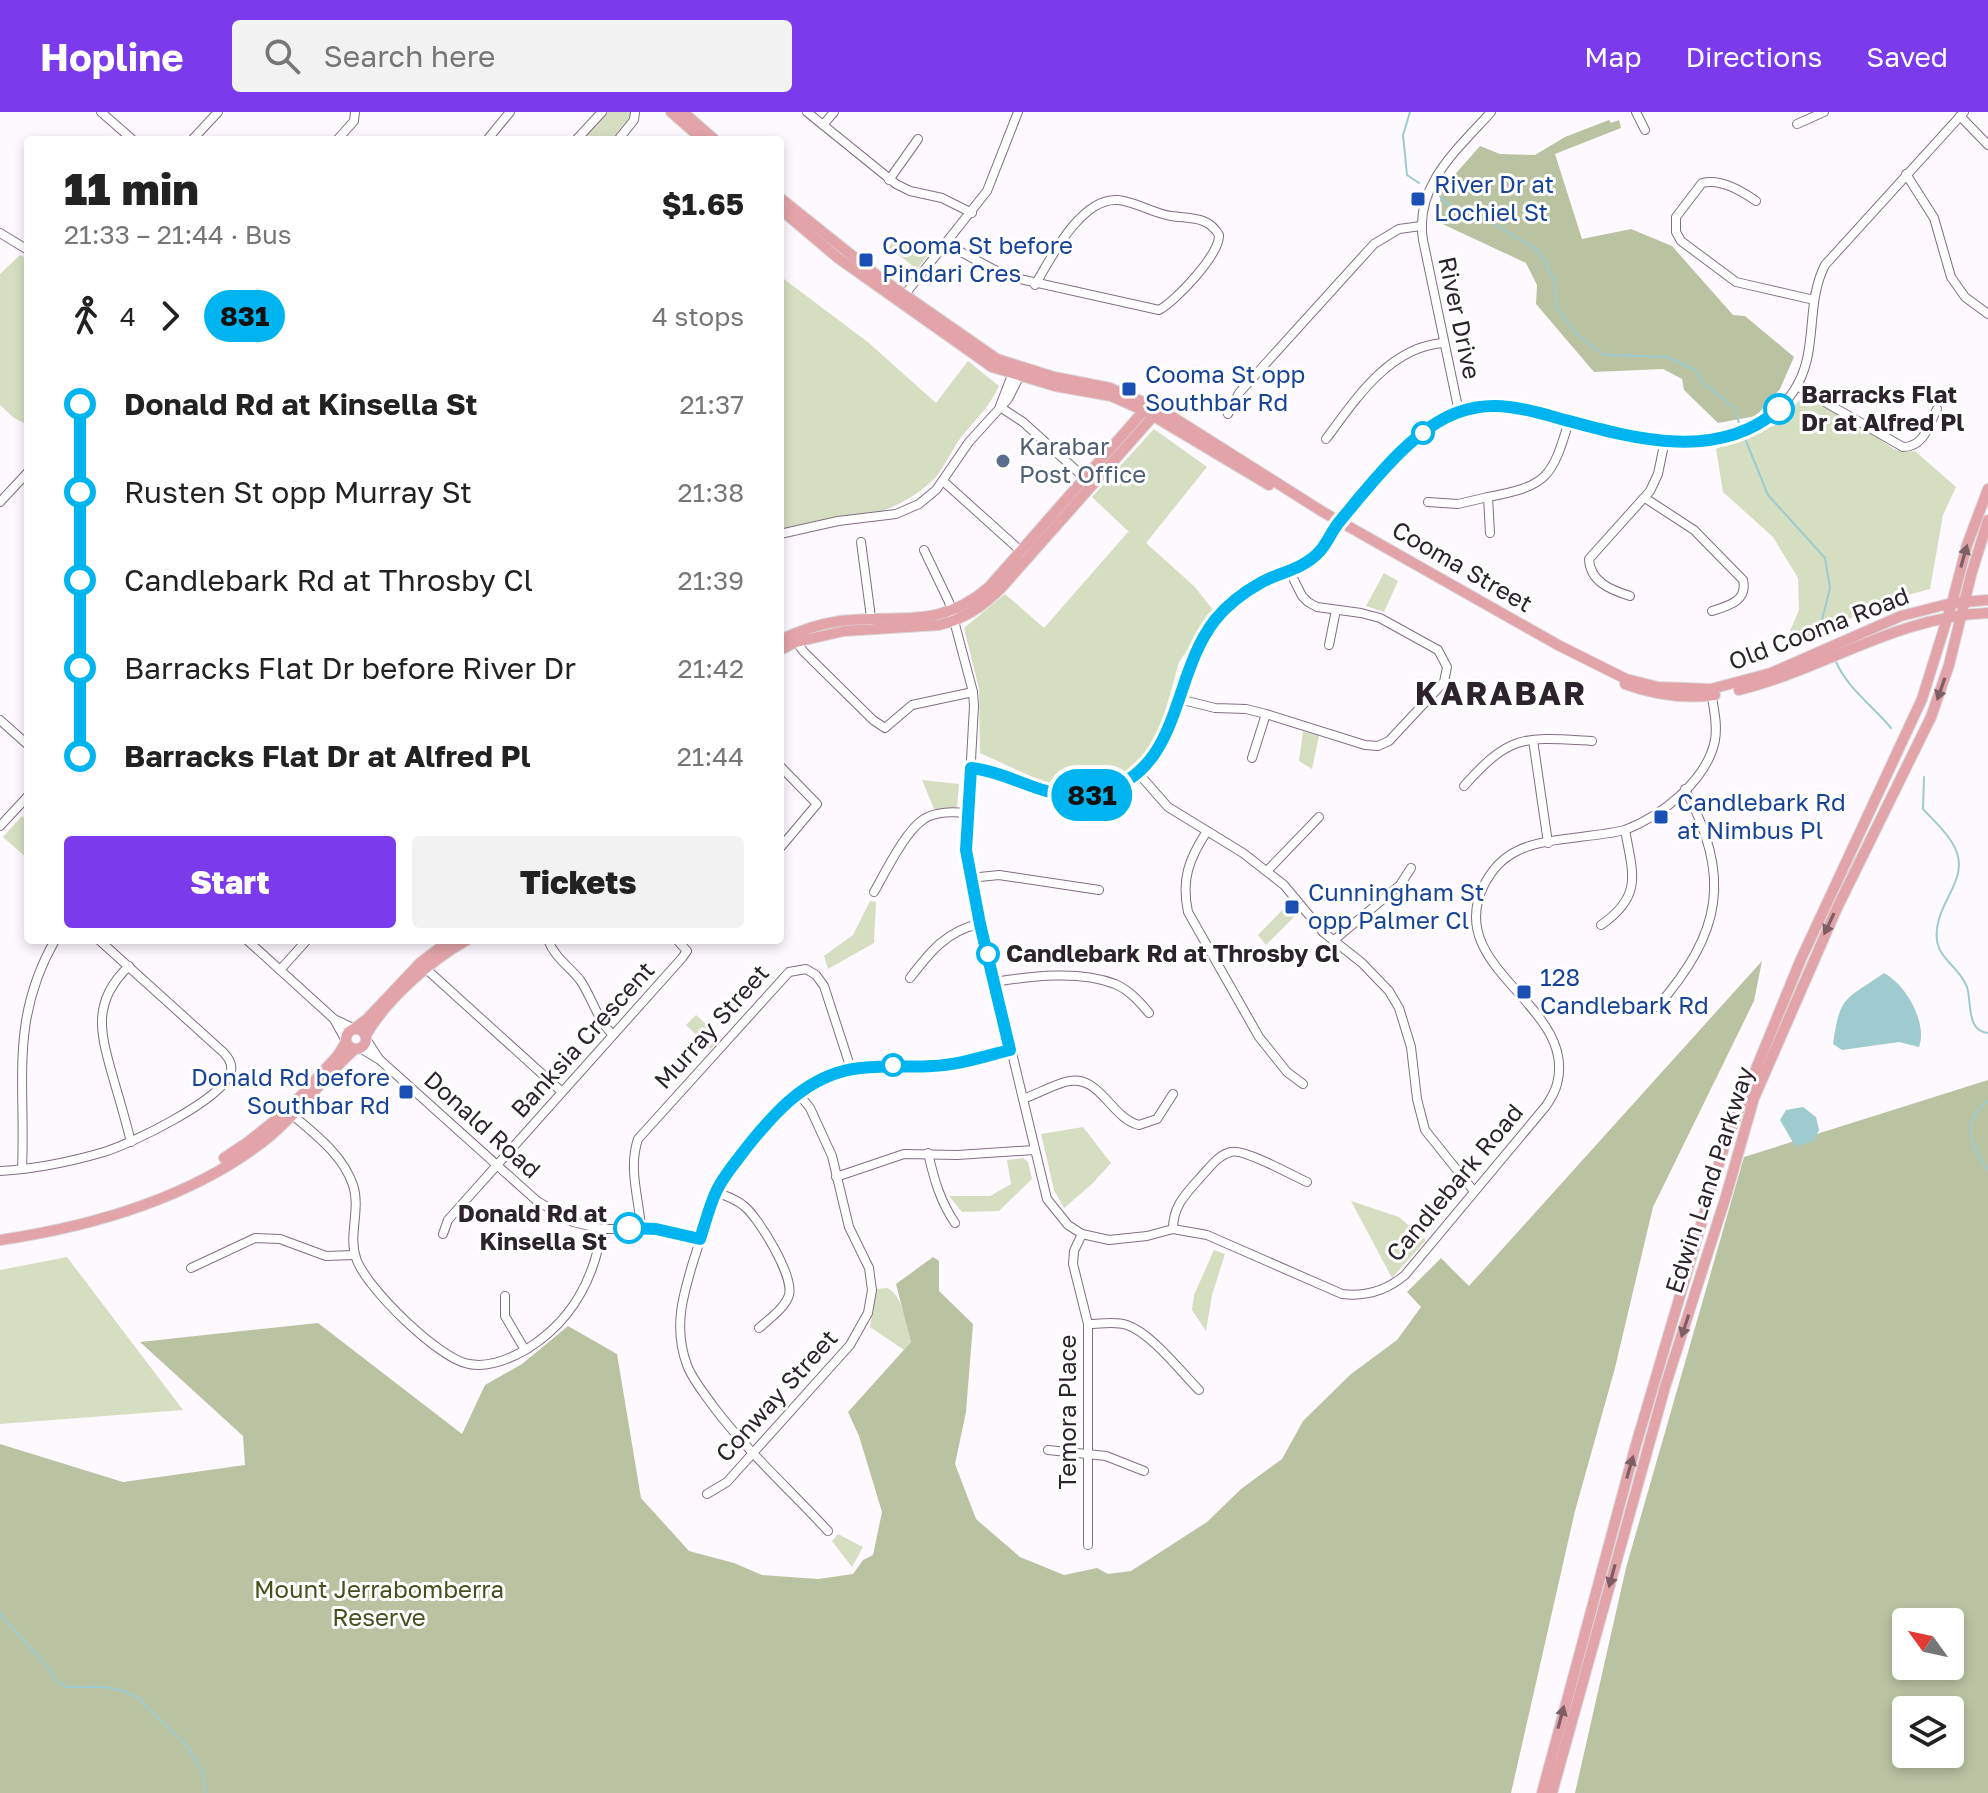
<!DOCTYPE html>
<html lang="en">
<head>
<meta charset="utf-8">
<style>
	:root { --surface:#fff; --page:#f2f2f2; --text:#222; --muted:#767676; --accent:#7c3aed }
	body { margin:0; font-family:"Golos Text",sans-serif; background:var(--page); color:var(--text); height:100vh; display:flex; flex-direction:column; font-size:30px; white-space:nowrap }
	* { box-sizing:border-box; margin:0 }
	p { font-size:26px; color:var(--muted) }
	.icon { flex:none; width:44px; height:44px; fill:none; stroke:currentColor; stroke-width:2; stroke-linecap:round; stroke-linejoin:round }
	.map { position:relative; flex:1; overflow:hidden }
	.drawer { position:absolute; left:24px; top:24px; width:760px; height:808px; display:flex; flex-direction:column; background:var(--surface); border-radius:8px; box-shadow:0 4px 12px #0003 }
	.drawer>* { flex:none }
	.badge { padding:0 16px; border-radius:26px; font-size:28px; line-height:52px }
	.needle { width:52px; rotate:303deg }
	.controls { position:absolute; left:1892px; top:1496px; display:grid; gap:16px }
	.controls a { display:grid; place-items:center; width:72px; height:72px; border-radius:8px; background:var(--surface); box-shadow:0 4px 12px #0003; font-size:40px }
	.map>.badge { position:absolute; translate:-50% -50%; box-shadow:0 0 0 4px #fff }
	.legs { display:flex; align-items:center; gap:12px; height:88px; padding:0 40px; font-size:26px }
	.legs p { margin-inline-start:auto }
	.headline { display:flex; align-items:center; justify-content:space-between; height:136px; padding:0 40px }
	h1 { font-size:44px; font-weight:800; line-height:60px }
	.button { display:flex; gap:16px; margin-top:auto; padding:16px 40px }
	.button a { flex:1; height:92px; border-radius:8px; background:var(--accent); color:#fff; font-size:32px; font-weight:800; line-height:92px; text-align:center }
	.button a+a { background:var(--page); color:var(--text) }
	ul { padding:0 40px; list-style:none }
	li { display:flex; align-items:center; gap:28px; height:88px; font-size:30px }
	li i { display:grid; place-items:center; width:12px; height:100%; margin:0 10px; background:currentColor }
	li i::after { content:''; width:20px; height:20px; margin:-10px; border:6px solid; border-radius:50%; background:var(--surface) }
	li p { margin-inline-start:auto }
	li:first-child i { background:linear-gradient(#0000 50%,currentColor 0) }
	li:last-child i { background:linear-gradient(currentColor 50%,#0000 0) }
	header { display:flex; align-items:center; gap:48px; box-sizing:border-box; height:112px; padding:0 40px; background:var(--accent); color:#fff }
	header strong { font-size:38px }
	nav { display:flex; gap:44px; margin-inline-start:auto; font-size:28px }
	.search { width:560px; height:72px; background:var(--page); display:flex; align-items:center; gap:20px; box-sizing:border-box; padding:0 28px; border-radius:8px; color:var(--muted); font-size:30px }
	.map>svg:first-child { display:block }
	.green { fill:#d5dec1 }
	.forest { fill:#b9c3a2; fill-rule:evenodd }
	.water { fill:#9ecbcf }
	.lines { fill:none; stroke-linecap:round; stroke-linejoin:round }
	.stream { stroke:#9ecbcf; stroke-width:2 }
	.minor-casing { stroke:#836d86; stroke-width:10 }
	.major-casing { stroke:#d9d7d9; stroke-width:12 }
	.minor { stroke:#fff; stroke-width:8 }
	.major { stroke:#e2a4a9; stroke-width:10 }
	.oneway { fill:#7e5d65 }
	.line-1-casing { stroke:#fff; stroke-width:18 }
	.line-1 { stroke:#00b5ef; stroke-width:12 }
	.transit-dot { fill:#1a4fb4; stroke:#fff; stroke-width:3 }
	.stop-1-dot { fill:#fff; stroke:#00b5ef; stroke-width:4 }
	.service-dot { fill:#5c6f8a; stroke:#fff; stroke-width:3 }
	.labels { text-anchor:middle; stroke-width:6; stroke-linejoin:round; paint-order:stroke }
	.transit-label { font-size:24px; fill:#164399; stroke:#fff; text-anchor:start }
	.street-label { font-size:24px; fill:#2c232d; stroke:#fff }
	.stop-label { font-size:24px; font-weight:bold; fill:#2c232d; stroke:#fff; text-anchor:start }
	.service-label { font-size:24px; fill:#4e5e75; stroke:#fff; text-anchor:start }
	.park-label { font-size:24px; fill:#44511c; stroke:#fff }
	.district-label { font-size:32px; font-weight:bold; letter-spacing:2px; fill:#2c232d; stroke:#fff }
</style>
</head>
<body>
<header>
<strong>Hopline</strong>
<div class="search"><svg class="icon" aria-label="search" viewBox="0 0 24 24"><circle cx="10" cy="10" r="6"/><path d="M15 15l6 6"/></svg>Search here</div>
<nav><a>Map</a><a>Directions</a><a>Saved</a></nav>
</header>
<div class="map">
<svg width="1988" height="1681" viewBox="0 0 1988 1681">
	<rect width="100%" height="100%" fill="#fef9fe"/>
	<g class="green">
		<path d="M606,0h26l-4,11 -15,17h-32z"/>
		<path d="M894,126l34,17 -11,14 -28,-21z"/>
		<path d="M20,143l8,4v166l-14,-7 -14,-13v-131z"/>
		<path d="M780,164l89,67 67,60 32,-42 31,25c-9,20 -23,33 -37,50 -11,14 -18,34 -31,46 -42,38 -98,42 -151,50z"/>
		<path d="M1804,284l56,29 34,24 12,3 9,-1 41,36 -13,28 -13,74 -55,15 -32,19 -44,19 -9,-11 9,-21 -1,-32 -25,-41 -50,-45 -7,-43 59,-24z"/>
		<path d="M1154,317l53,38 -61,76 48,43 20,25 -35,51 -17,61 -14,28 -29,26 -24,9h-43l-72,-33 -1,-64 -15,-61 41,-34 39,34 84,-96 2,1 -38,-36z"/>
		<path d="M1384,461l14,8 -14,31 -18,-6z"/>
		<path d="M1303,619l16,5 -7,33 -13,-8z"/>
		<path d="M922,668l37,4 -2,23 -22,4z"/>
		<path d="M22,704l6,5v38l-25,-22z"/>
		<path d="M870,789l6,1 -2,41 -46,26 -4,-13 29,-21z"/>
		<path d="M1287,793l8,11 -29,29 -8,-10z"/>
		<path d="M696,903l25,22 -10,12 -25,-24z"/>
		<path d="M1083,1015l28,36 -19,21 -28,24 -10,-18 -13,-56z"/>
		<path d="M1023,1046l5,4 4,17 -33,32 -37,1 -13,-16h41l21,-12 -4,-24z"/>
		<path d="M1351,1089l48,16 27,23 -34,38z"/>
		<path d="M1214,1138l11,4 -13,41 -6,36 -14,-21 2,-15z"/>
		<path d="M67,1145l116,153 -183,14v-154z"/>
		<path d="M887,1176c17,8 19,37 24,54l-7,8 -34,-23 6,-38z"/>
		<path d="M838,1422l25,13 -11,20 -20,-26z"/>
	</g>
	<g class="forest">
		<path d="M1609,8l2,3 8,-3 2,8 -66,26 27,85 49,-10 41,17 61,69 12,1 49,41 -14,32 -24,27 -38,7 -34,-33 -2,-11 -19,-10 -69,3 -58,-68 1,-19 -11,-22 -90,-42 6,-32 38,-43 20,8 35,1 30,-18z"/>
		<path d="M1762,849l-8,40 -101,206 -38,161 -40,143 -64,282h-1511v-349l123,38 122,-17 -2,-29 -103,-94 178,-19 144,111 23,-49 37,-21 46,-38 49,28 24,144 48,53 45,12 28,12 56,4 35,-5 10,-14 10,-5 9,-43 -23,-76 -11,-24 63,-70 -15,-58 37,-27 6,4v30l34,33 -7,88 -11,52 21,55 44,38 44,18 33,-7 11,6 23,-3 76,-49 34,-33 41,-30 21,-38 48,-47 46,-34 24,-33 -14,-15 34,-34 28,28z"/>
		<path d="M1988,968v713h-413l51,-225 118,-411zM1906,1510h44v44h-44zM1906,1598h44v44h-44z"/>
	</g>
	<g class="water">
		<path d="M1884,861c21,11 44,49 35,74l-20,-5 -57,8 -9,-6c7,-50 13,-44 51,-71z"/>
		<path d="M1803,995l13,10 3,13 -6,12 -18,4 -15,-26 6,-10z"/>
	</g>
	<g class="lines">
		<g class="stream">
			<path d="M1410,0l-7,23 4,40 12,8"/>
			<path d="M1437,81l10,11 40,16 51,30 16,29 3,29 20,27 28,20 62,2 28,13 10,15 30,23 4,15"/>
			<path d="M1746,329l22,54 57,63 5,30 -8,32 1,12"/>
			<path d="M1836,550c13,28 36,43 55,66"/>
			<path d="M1924,665l-1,32c11,12 29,28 34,44 9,25 -15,47 -19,70 -8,36 19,38 29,64 5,16 -1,44 21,46"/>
			<path d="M1988,989c-29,20 -16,46 0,70"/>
			<path d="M0,1502l48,53 9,14 9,6h39l19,4 13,6 51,50 14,24 4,22"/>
		</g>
		<defs>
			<g id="minor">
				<path d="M101,0l32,28"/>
				<path d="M807,0l89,72 14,7 32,7 30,15"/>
				<path d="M1636,0l9,18"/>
				<path d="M1960,4l28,29"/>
				<path d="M1797,12l27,-12"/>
				<path d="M823,13l11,-13"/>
				<path d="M192,28l26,-28"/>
				<path d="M337,28l17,-19 1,-9"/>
				<path d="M487,28l23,-28"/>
				<path d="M576,28l26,-28"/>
				<path d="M618,28l16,-20 1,-8"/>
				<path d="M1906,62l28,44 17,59 14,20 23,17"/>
				<path d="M889,68l29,-41"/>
				<path d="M1756,89c-14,-10 -35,-23 -54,-18l-26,34v15l5,9 55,41 78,18"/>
				<path d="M0,121l28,17"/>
				<path d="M946,132l60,32 153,34c17,-9 61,-56 60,-75 -11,-19 -28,-16 -48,-19 -19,-3 -34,-14 -53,-16 -37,-3 -67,58 -83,85"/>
				<path d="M902,186l85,-107 31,-79"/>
				<path d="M1797,274l106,61c21,0 26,-22 34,-38"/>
				<path d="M1000,294l12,-31"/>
				<path d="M1000,295l23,15 65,59"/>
				<path d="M1459,300l-36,-172c-9,-55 35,-91 68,-128"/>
				<path d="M1228,302l11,-21 135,-149 25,-15 22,-3"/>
				<path d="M1326,327c29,-39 63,-92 117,-96"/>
				<path d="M943,369l80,72"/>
				<path d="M1645,386l49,32 49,50c5,21 -15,26 -31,31"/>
				<path d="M0,390l28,-30"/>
				<path d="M1428,390l30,2 30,-7"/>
				<path d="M1490,421l-2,-36c59,-11 64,-19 81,-76"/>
				<path d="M780,422l58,-13 58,-7 23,-10 17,-14 33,-48 39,-43 11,-22"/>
				<path d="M861,430l11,83"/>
				<path d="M924,438l25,52 24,90 1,14 -8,144 4,28 77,321 21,26 14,9 27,6 38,-4 26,-7 34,6 135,59c24,3 44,-3 63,-19l141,-169c4,-6 9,-14 11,-22 21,-79 -115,-115 -73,-199 8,-15 17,-26 33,-34 27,-14 76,-13 108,-21 36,-14 82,-49 90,-90 3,-17 -2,-33 -4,-50"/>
				<path d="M1630,484c-19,-6 -40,-14 -41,-37l61,-68 8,-17 7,-34"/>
				<path d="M794,527l10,13 69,68 12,8 27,-23 61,-13"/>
				<path d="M1329,533l7,-35"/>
				<path d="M1179,587l36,9 31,1 20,5 99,31 13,1 11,-5 55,-59 3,-15 -9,-17 -58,-32 -19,-5 -44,-6 -9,-5 -6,-6 -12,-24"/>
				<path d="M0,608l28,25"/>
				<path d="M1533,628l15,103"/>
				<path d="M1252,646l14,-44"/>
				<path d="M780,654l37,38 -37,44"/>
				<path d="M971,656c45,5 81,38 128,25 83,-22 68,-105 109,-162 14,-21 31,-37 53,-48 18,-10 37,-14 54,-27 11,-9 15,-23 24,-34 25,-32 59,-73 92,-96 47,-33 89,-18 139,-5 73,18 172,46 223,-29 27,-39 11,-86 32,-127l139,-153"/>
				<path d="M1139,662l29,33 75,46 41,32 39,47 39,31 27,28 10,17 12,39 6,52 8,31 48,60"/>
				<path d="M1464,674c47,-53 61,-49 128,-45"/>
				<path d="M0,714l28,-30"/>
				<path d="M1207,719c-18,28 -26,48 -19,81l71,125 28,35 16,12"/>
				<path d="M1267,759l52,-54"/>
				<path d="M970,766l29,-3 100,15"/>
				<path d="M874,780c11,-19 31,-61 50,-73 12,-8 30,-7 43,-6"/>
				<path d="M1601,813c42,-29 32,-51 24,-95"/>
				<path d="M247,828l87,79 19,9"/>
				<path d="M548,828c7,18 21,26 32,40 12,17 17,40 33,55"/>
				<path d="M1333,829l67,-56 11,-17"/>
				<path d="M129,854c-39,37 -28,69 -15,115 6,20 12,41 17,61"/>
				<path d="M424,855l138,125"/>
				<path d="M280,858l27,-30"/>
				<path d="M910,866c19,-25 37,-48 70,-54"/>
				<path d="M995,870c36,-6 85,-12 120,2 14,6 24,17 34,29"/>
				<path d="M1657,895c65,-75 75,-129 28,-218"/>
				<path d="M334,907l11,20"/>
				<path d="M366,927l13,20"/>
				<path d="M360,936l20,12 157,141 36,21 29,7h54l44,10"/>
				<path d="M1023,987c14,-5 28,-13 42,-17 35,-10 45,36 74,43l18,-6 16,-25"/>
				<path d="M289,1000c24,21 53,41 64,73 8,24 -5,50 3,73 9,29 84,102 113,106 21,4 41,-5 58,-15 45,-28 67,-69 75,-120"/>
				<path d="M928,1041c6,26 12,48 27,70"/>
				<path d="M22,1057c4,-87 -13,-148 33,-229"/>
				<path d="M0,1059c35,-2 70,-9 104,-19 29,-9 115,-51 126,-78 4,-9 -1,-16 -7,-22l-124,-112"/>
				<path d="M836,1065l68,-23 53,1 77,-5"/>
				<path d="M716,1080c10,4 20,7 28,14 15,12 50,70 45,89 -4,13 -20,24 -30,33"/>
				<path d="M641,1116c-2,-30 -13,-59 -3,-89l151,-167 17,-3 10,6 8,11 27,83"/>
				<path d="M1173,1117c0,-22 11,-33 25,-49 10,-10 19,-25 33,-28 13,-4 62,24 76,30"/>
				<path d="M443,1122l5,-14 234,-262 5,-7 -10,-11"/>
				<path d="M1082,1122l-8,17 -1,13 15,60v221"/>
				<path d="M191,1156l64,-30 25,1 46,17 28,-1"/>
				<path d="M505,1184v20l20,34"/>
				<path d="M1088,1212c13,0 27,-3 39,1 24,8 54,47 72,65"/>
				<path d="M1048,1338l58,6 38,15"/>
				<path d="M707,1382l20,-12 123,-137 18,-32 4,-23 -3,-22 -20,-41 -17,-71 -22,-48 -12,-15"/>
				<path d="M828,1419c-39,-42 -81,-80 -115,-125 -9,-13 -21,-27 -26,-41 -14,-38 -4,-70 7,-106 8,-23 13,-49 23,-70 8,-14 18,-27 28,-39 25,-31 48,-59 86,-74 34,-14 67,-7 102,-10 26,-2 52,-10 77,-16"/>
			</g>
			<g id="major">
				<path d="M671,0l32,28"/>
				<path d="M683,0l32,28"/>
				<path d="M780,86l99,79 118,82 57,18 56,11 50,21 163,103 235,133 68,34 32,8 53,2 60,-16 130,-57 51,-13 36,-3"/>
				<path d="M780,97l58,49 154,109 63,19 56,10 34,15 124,74"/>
				<path d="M780,528c19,-9 39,-16 60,-19 58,-7 100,9 149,-34l159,-181"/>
				<path d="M780,538l16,-8 48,-11 95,-6c26,-6 46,-20 64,-39l153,-173"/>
				<path d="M1625,572c30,11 59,15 90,11"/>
				<path d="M1739,578c85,-21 159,-74 249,-77"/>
				<path d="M355,916l12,-9 53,-56 30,-23"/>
				<circle cx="356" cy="927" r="10"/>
				<path d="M366,923c20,-35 65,-75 101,-95"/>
				<path d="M224,1046l24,-16 39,-31 51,-56 8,-13"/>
				<path d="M0,1128c87,-13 183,-40 256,-93 38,-27 64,-67 99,-98"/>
				<path d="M1542,1681l93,-345 89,-301 77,-188 121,-260 30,-96 15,-58 21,-56"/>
				<path d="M1552,1681l113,-406 61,-191 28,-98 83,-190 94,-191 18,-52 22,-90 17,-55"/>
			</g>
		</defs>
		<use href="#minor" class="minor-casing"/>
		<use href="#major" class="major-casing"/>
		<use href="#minor" class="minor"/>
		<use href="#major" class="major"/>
	</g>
	<defs><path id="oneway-solid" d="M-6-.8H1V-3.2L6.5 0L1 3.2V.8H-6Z" transform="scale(2)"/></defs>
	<g class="oneway">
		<use href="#oneway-solid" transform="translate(1964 444) rotate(-74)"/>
		<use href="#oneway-solid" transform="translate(1941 577) rotate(109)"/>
		<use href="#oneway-solid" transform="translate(1829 812) rotate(115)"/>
		<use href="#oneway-solid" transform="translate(1685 1214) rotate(108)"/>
		<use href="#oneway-solid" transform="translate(1630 1355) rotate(-74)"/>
		<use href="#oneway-solid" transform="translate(1612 1464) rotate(105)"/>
		<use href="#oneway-solid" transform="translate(1561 1605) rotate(-75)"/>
	</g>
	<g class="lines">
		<defs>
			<path id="line-1" d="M629,1116l27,1 44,10c5,-15 9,-32 16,-47 7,-16 20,-30 31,-45 28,-35 59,-70 106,-78 27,-5 53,-1 79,-3 27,-1 53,-10 78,-16l-30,-126 -14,-74 5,-82c45,5 81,38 128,25 84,-23 71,-115 116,-173 12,-15 29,-28 47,-38 19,-10 42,-13 58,-31 8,-9 12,-21 20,-30 30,-36 74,-94 119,-109 37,-13 70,-2 106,8 70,19 154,42 214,-11"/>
		</defs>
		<use href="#line-1" class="line-1-casing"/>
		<use href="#line-1" class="line-1"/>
	</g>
	<g class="transit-dot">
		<rect x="1410" y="79" width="16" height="16" rx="4"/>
		<rect x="858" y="140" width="16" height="16" rx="4"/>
		<rect x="1121" y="269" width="16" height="16" rx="4"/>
		<rect x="1653" y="697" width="16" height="16" rx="4"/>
		<rect x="1284" y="787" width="16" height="16" rx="4"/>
		<rect x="1516" y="872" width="16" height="16" rx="4"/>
		<rect x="398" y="972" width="16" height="16" rx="4"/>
	</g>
	<g class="stop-1-dot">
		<circle cx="1779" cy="297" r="14"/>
		<circle cx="1423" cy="321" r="10"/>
		<circle cx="988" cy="842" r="10"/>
		<circle cx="893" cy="953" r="10"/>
		<circle cx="629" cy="1116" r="14"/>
	</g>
	<circle class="service-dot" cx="1003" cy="349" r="8"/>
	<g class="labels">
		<g class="transit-label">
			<text x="1434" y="81">River Dr at<tspan x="1434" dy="28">Lochiel St</tspan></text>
			<text x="882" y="142">Cooma St before<tspan x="882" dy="28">Pindari Cres</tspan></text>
			<text x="1145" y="271">Cooma St opp<tspan x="1145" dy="28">Southbar Rd</tspan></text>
			<text x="1677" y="699">Candlebark Rd<tspan x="1677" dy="28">at Nimbus Pl</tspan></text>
			<text x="1308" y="789">Cunningham St<tspan x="1308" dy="28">opp Palmer Cl</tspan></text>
			<text x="1540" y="874">128<tspan x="1540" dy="28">Candlebark Rd</tspan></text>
			<text x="390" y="974" text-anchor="end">Donald Rd before<tspan x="390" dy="28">Southbar Rd</tspan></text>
		</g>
		<g class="street-label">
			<text transform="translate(1459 206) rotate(78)" y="8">River Drive</text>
			<text transform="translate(1462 455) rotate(30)" y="8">Cooma Street</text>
			<text transform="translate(1819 517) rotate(-21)" y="8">Old Cooma Road</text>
			<text transform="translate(712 915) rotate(-48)" y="8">Murray Street</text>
			<text transform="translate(583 928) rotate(-48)" y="8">Banksia Crescent</text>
			<text transform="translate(482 1013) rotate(42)" y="8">Donald Road</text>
			<text transform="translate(1710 1068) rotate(-72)" y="8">Edwin Land Parkway</text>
			<text transform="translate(1455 1071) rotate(-50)" y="8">Candlebark Road</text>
			<text transform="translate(777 1284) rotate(-48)" y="8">Conway Street</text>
			<text transform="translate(1068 1300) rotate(-90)" y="8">Temora Place</text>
		</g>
		<g class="stop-label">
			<text x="1801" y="291">Barracks Flat<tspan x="1801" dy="28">Dr at Alfred Pl</tspan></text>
			<text x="1006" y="850">Candlebark Rd at Throsby Cl</text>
			<text x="607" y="1110" text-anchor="end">Donald Rd at<tspan x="607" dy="28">Kinsella St</tspan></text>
		</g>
		<g class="service-label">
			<text x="1019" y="343">Karabar<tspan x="1019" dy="28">Post Office</tspan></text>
		</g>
		<g class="park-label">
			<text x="379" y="1486">Mount Jerrabomberra<tspan x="379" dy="28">Reserve</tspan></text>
		</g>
		<g class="district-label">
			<text x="1501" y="593">KARABAR</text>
		</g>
	</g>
</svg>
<div class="controls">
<a><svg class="needle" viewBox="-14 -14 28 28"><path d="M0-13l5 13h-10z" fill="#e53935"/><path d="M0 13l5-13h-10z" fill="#767676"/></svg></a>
<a><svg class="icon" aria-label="layers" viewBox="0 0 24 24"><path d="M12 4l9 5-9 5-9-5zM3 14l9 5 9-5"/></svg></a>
</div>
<b class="badge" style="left:1092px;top:683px;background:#00b5ef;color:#111">831</b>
<section class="drawer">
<div class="headline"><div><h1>11 min</h1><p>21:33 – 21:44 · Bus</p></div><b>$1.65</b></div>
<div class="legs"><svg class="icon" aria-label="walk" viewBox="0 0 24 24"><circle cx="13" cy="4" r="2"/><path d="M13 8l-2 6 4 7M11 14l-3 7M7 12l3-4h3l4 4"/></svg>4<svg class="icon" aria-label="forward" viewBox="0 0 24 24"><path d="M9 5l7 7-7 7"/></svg><b class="badge" style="background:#00b5ef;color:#111">831</b><p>4 stops</p></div>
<ul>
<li><i style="color:#00b5ef"></i><b>Donald Rd at Kinsella St</b><p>21:37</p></li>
<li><i style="color:#00b5ef"></i><span>Rusten St opp Murray St</span><p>21:38</p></li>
<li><i style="color:#00b5ef"></i><span>Candlebark Rd at Throsby Cl</span><p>21:39</p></li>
<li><i style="color:#00b5ef"></i><span>Barracks Flat Dr before River Dr</span><p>21:42</p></li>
<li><i style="color:#00b5ef"></i><b>Barracks Flat Dr at Alfred Pl</b><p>21:44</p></li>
</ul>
<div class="button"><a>Start</a><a>Tickets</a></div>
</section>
</div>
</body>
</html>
